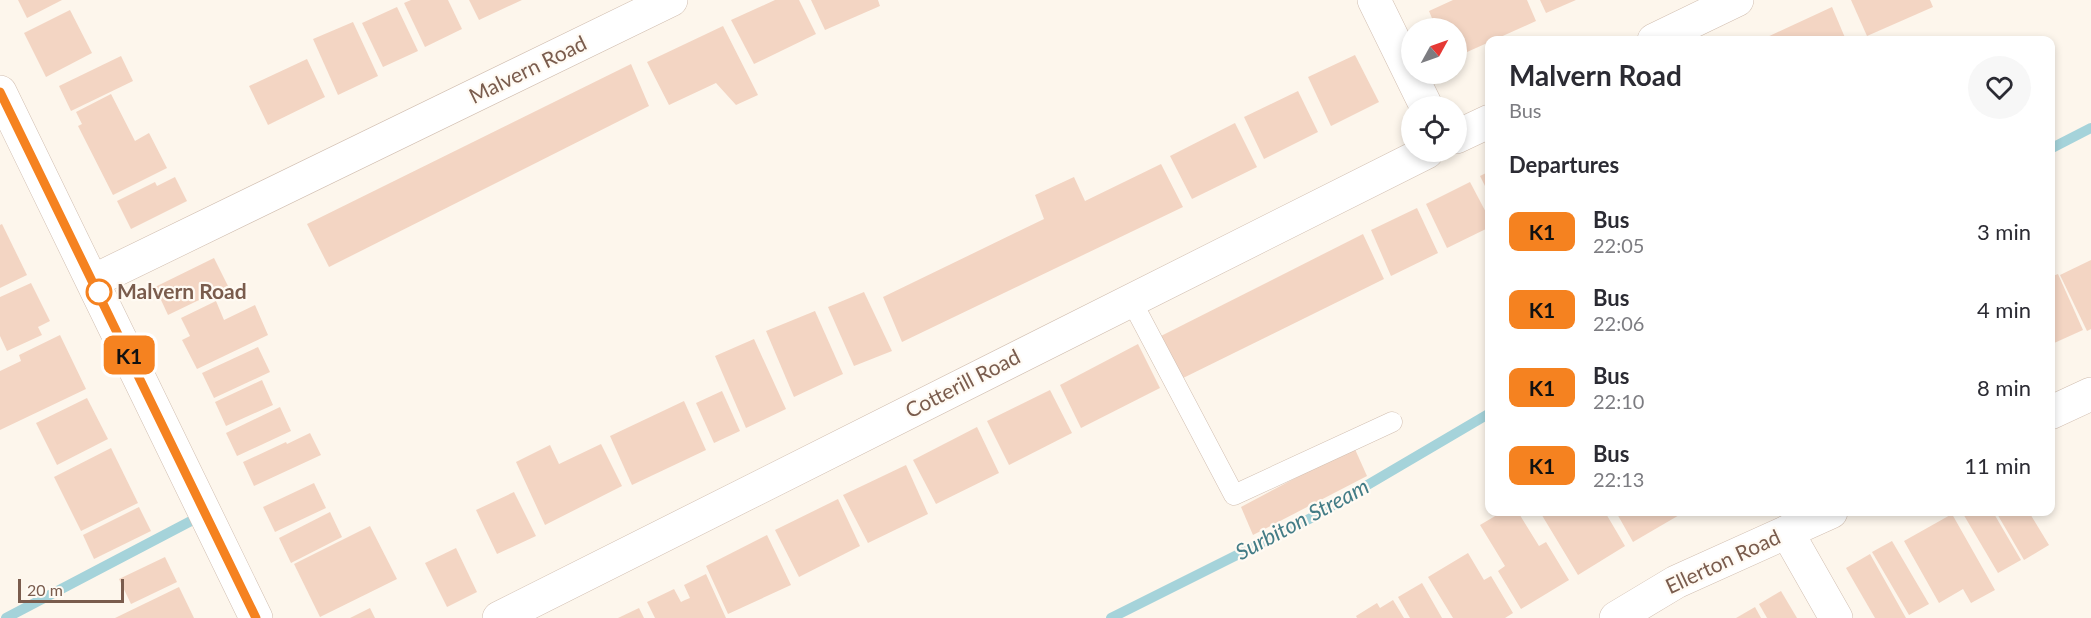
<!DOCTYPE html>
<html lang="en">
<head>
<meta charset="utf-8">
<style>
	:root { --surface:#fff; --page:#f7f7f7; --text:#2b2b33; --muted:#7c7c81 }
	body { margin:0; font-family:Lato,sans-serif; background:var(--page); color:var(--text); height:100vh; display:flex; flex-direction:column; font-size:22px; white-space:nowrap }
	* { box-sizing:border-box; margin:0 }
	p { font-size:20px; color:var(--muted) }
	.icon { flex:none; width:33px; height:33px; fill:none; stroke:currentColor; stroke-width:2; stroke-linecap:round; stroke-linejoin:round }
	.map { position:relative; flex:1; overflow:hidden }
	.panel { position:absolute; left:1485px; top:36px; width:570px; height:480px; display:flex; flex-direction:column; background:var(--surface); border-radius:12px; box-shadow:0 3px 9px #0003 }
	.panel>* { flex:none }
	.badge { padding:0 12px; border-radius:9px; font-size:21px; line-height:39px }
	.needle { width:39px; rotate:50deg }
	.buttons { position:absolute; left:1401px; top:18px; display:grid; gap:12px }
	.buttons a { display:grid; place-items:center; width:66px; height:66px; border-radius:50%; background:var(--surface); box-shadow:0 3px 9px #0003; font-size:30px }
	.scale { position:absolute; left:18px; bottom:15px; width:106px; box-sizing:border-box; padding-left:6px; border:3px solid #7a5c4d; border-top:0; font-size:16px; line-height:21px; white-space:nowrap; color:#7a5c4d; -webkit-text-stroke:4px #fffaf3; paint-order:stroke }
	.map>.badge { position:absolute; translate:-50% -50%; box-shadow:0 0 0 3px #fff }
	h2 { padding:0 24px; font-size:22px; line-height:54px }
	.round { display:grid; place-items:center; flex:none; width:63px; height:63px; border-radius:32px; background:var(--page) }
	.overview { display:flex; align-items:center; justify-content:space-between; height:102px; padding:0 24px }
	h1 { font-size:28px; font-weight:700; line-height:45px }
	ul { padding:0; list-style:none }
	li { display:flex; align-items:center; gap:18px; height:78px; padding:0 24px }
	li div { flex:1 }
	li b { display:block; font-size:22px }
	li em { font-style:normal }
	li .badge { min-width:66px; font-weight:700; text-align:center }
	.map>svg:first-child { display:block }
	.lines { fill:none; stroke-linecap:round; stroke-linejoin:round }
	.stream { stroke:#a5d3da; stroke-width:10 }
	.building { fill:#f3d5c3 }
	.service-casing { stroke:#d1beb0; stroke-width:21 }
	.minor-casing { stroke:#d1beb0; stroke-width:34 }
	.tertiary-casing { stroke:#d1beb0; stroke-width:34 }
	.service { stroke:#fff; stroke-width:20 }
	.minor { stroke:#fff; stroke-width:33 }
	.tertiary { stroke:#fff; stroke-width:33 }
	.line-casing { stroke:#fff; stroke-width:14 }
	.line { stroke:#f58220; stroke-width:9 }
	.stop-dot { fill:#fff; stroke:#f58220; stroke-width:3 }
	.labels { text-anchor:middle; stroke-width:4.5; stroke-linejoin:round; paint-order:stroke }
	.street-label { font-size:21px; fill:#7a5c4d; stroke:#fffaf3 }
	.stop-label { font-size:21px; font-weight:bold; fill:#7a5c4d; stroke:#fffaf3; text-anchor:start }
	.water-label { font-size:22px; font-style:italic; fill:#437c86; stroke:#fffaf3 }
</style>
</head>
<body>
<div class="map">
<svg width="2091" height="618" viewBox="0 0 2091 618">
	<rect width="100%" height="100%" fill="#fdf6ec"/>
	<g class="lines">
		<g class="stream">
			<path d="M2050,149l41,-21"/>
			<path d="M6,618l185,-97"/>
			<path d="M1111,618l202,-101 177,-104"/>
		</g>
	</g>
	<g class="building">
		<path d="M18,0h44l-35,18z"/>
		<path d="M411,0h37l14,29 -37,18 -21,-44z"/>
		<path d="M469,0h53l-43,20z"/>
		<path d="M775,0h24l17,34 -62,30 -23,-44z"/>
		<path d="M811,0h67l2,6 -55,24z"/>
		<path d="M1453,0h74l9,21 -80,36v-29h-20l-7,-17z"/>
		<path d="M1540,0h36l-30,13z"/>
		<path d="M1851,0h79l3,7 -66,29z"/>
		<path d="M397,7l21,44 -35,16 -21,-44z"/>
		<path d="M1832,7l14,33h-82l-1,-1z"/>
		<path d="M70,10l22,43 -46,24 -22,-44z"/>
		<path d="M353,22l25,54 -40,19 -25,-56z"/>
		<path d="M723,26l35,69 -22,10 -20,-22 -47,22 -22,-43z"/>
		<path d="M1355,55l24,47 -48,24 -23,-49z"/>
		<path d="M121,56l12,25 -62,30 -12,-25z"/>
		<path d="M307,59l18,38 -57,28 -19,-39z"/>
		<path d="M631,64l18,42 -320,161 -22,-43z"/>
		<path d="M1298,91l20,41 -54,27 -20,-42z"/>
		<path d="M111,94l24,47 14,-8 18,35 -54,27 -35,-69 4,-2 -6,-12z"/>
		<path d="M1235,123l22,44 -65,32 -22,-43z"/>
		<path d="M1161,164l22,43 -281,135 -19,-45 161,-78 -9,-24 39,-18 11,24z"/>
		<path d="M1490,171v25l-10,-20z"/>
		<path d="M175,177l12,24 -56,28 -14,-28 38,-19 2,4z"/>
		<path d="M1470,182l20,38v7l-43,21 -21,-44z"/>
		<path d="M1417,208l21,45 -47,23 -20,-46z"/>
		<path d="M2,224l25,51 -27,13v-63z"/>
		<path d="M1363,234l21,45 -209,103 -22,-42z"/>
		<path d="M214,258l14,28 -60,29 -13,-28z"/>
		<path d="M2091,260v69l-4,2 -27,-56z"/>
		<path d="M2058,274l25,56 -31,14 -2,-5v-62z"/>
		<path d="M31,283l19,38 -12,6 4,8 -35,16 -7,-15v-39z"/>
		<path d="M864,292l28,59 -38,15 -26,-59z"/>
		<path d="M216,301l8,19 31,-15 13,30 -71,34 -15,-29 8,-4 -9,-18z"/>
		<path d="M815,311l28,63 -49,23 -28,-66z"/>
		<path d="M60,335l26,54 -86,41v-59l21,-10 -2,-6z"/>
		<path d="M754,339l32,70 -40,19 -31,-72z"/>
		<path d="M1138,344l22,44 -79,40 -21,-43z"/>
		<path d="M258,347l12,25 -56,26 -12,-25z"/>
		<path d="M262,380l11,25 -47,21 -11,-24z"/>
		<path d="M1050,390l22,43 -63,32 -22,-44z"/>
		<path d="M722,391l18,40 -26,12 -18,-40z"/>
		<path d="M87,398l21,41 -51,26 -21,-42z"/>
		<path d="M684,401l22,49 -74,35 -22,-49z"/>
		<path d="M280,407l11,24 -54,25 -11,-23z"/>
		<path d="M977,427l22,46 -63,31 -23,-44z"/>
		<path d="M310,433l11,22 -67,31 -11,-24 43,-20 1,2z"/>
		<path d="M601,444l21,42 -77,39 -29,-63 34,-17 9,19z"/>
		<path d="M1354,447l13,29 -114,59 -12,-28z"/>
		<path d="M111,448l27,55 -57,28 -27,-54z"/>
		<path d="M906,465l22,49 -60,29 -25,-48z"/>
		<path d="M314,483l12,25 -51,24 -12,-25z"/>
		<path d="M514,492l22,44 -39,18 -21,-44z"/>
		<path d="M838,499l22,47 -61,31 -24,-47z"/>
		<path d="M139,507l12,24 -57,28 -11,-24z"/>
		<path d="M330,512l12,25 -51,26 -12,-25z"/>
		<path d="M1502,512h16l21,34 7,-4 23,38 -48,29 -23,-38 7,-5 -25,-41z"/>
		<path d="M1540,512h56l2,1 7,-1 20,34 -47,29z"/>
		<path d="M1616,512h63l2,2 -48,28z"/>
		<path d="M1962,512h31l28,48 -23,13z"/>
		<path d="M1996,512h33l20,33 -25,15z"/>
		<path d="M1952,514l43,76 -24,13 -8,-14 -24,14 -35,-62z"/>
		<path d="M370,526l27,53 -77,38 -26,-53z"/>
		<path d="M767,535l24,50 -63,29 -22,-48z"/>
		<path d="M1892,541l37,63 -20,11 -37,-63z"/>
		<path d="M456,548l21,44 -30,15 -22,-44z"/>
		<path d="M1468,553l16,27 7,-4 22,37 -8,5h-52l-25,-41z"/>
		<path d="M1870,554l36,64h-31l-29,-50z"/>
		<path d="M165,557l12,25 -46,22 -12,-25z"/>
		<path d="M706,574l20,44h-71l-8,-16 27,-13 7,13 4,-2 5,-2 -6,-13z"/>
		<path d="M1422,583l20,35h-32l-12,-21z"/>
		<path d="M179,587l15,31h-79z"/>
		<path d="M1781,591l16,27h-30l-8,-14z"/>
		<path d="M1393,600l11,18h-47l-1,-2 21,-13 3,5z"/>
		<path d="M1755,607l6,11h-25z"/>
		<path d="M370,608l5,10h-25z"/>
		<path d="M639,608l5,10h-26z"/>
	</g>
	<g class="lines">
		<defs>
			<path id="service" d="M1131,300l103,195 158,-73"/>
			<g id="minor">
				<path d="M1374,0l52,106"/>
				<path d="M1654,40l83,-40"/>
				<path d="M1456,137l34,-16"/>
				<path d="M93,281l578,-281"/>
				<path d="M2050,413l41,-19"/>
				<path d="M1787,532l49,86"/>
				<path d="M499,618l928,-466"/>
				<path d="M1616,618l60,-36 155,-70"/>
			</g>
			<path id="tertiary" d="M0,92l256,526"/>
		</defs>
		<use href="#service" class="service-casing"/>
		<use href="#minor" class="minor-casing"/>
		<use href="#tertiary" class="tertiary-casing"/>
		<use href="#service" class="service"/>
		<use href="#minor" class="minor"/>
		<use href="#tertiary" class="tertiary"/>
	</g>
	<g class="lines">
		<defs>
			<path id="line" d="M0,92l256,526"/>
		</defs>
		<use href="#line" class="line-casing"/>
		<use href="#line" class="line"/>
	</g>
	<circle class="stop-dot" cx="99" cy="292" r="12"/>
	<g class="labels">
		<g class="street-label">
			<text transform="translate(528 70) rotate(-26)" y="7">Malvern Road</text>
			<text transform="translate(963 384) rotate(-27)" y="7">Cotterill Road</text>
			<text transform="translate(1723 562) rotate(-25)" y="7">Ellerton Road</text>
		</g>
		<g class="stop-label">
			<text x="117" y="299">Malvern Road</text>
		</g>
		<g class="water-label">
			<text transform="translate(1302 519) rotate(-28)" y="8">Surbiton Stream</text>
		</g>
	</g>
</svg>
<div class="buttons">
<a><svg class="needle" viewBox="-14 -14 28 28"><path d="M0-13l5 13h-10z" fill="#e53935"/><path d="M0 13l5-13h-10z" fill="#7c7c81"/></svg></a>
<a><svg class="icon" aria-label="locate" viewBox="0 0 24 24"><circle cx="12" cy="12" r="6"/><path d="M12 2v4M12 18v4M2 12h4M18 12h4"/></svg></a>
</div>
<div class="scale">20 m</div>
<b class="badge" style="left:129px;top:355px;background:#f58220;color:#111">K1</b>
<section class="panel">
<div class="overview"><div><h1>Malvern Road</h1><p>Bus</p></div><a class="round"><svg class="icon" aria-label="heart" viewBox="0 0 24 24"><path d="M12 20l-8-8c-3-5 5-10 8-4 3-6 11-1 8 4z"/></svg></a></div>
<h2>Departures</h2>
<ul>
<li><span class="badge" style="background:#f58220;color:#111">K1</span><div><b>Bus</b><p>22:05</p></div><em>3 min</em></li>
<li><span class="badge" style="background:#f58220;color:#111">K1</span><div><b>Bus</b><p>22:06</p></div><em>4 min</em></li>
<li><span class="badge" style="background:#f58220;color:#111">K1</span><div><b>Bus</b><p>22:10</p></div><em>8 min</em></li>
<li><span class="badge" style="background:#f58220;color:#111">K1</span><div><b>Bus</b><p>22:13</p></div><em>11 min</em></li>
</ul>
</section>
</div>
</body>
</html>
